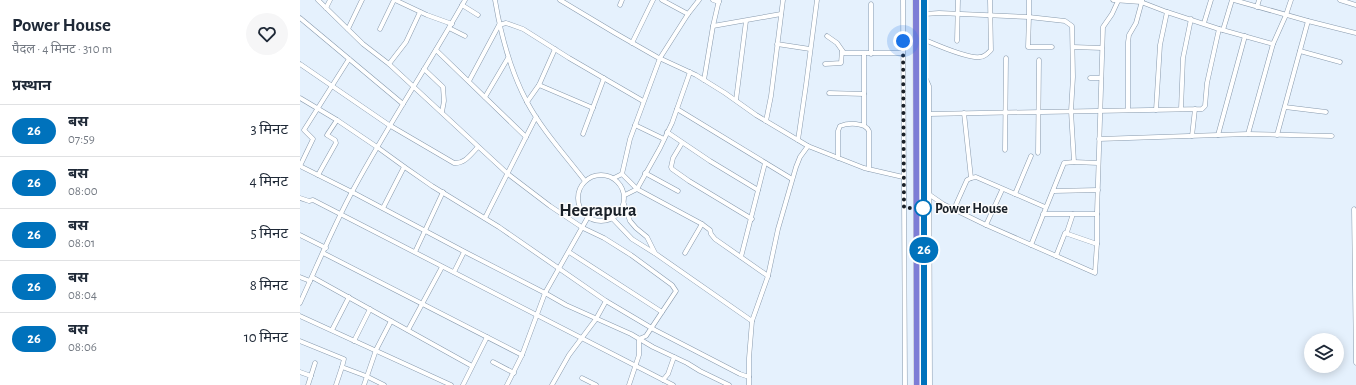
<!DOCTYPE html>
<html lang="hi">
<head>
<meta charset="utf-8">
<style>
	:root { --surface:#fff; --page:#f6f6f7; --text:#1f2937; --muted:#747a83; --line:#e0e1e3 }
	body { margin:0; font-family:"Alegreya Sans","Noto Sans Devanagari",sans-serif; background:var(--page); color:var(--text); height:100vh; display:flex; flex-direction:column; font-size:15px; white-space:nowrap }
	* { box-sizing:border-box; margin:0 }
	p { font-size:13px; color:var(--muted) }
	.icon { flex:none; width:22px; height:22px; fill:none; stroke:currentColor; stroke-width:2; stroke-linecap:round; stroke-linejoin:round }
	.map { position:relative; flex:1; overflow:hidden }
	.panel { display:flex; flex-direction:column; background:var(--surface); width:300px }
	.panel>* { flex:none }
	.badge { padding:0 8px; border-radius:13px; font-size:14px; line-height:26px }
	.controls { position:absolute; left:1004px; top:333px; display:grid; gap:8px }
	.controls a { display:grid; place-items:center; width:40px; height:40px; border-radius:50%; background:var(--surface); box-shadow:0 2px 10px #0003; font-size:20px }
	.you { position:absolute; width:20px; height:20px; margin:-10px; border:3px solid #fff; border-radius:50%; background:#1a73e8; box-shadow:0 0 0 6px #1a73e833 }
	.map>.badge { position:absolute; translate:-50% -50%; box-shadow:0 0 0 2px #fff }
	h2 { padding:0 12px; font-size:15px; line-height:36px }
	.round { display:grid; place-items:center; flex:none; width:42px; height:42px; border-radius:21px; background:var(--page) }
	.overview { display:flex; align-items:center; justify-content:space-between; height:68px; padding:0 12px }
	h1 { font-size:19px; font-weight:700; line-height:30px }
	ul { padding:0; list-style:none }
	li { display:flex; align-items:center; gap:12px; height:52px; padding:0 12px; border-top:1px solid var(--line) }
	li div { flex:1 }
	li b { display:block; font-size:15px }
	li em { font-style:normal }
	li .badge { min-width:44px; font-weight:700; text-align:center }
	main { display:flex; flex:1; min-height:0 }
	.map>svg:first-child { display:block }
	.lines { fill:none; stroke-linecap:round; stroke-linejoin:round }
	.minor-casing { stroke:#889aad; stroke-width:5 }
	.highway-casing { stroke:#d1d2d4; stroke-width:7 }
	.minor { stroke:#fff; stroke-width:4 }
	.highway { stroke:#7d7dd6; stroke-width:6 }
	.line-casing { stroke:#fff; stroke-width:9 }
	.line { stroke:#0072bc; stroke-width:6 }
	.walk { stroke:#192028; stroke-width:4; stroke-dasharray:0 7.2 }
	.stop-dot { fill:#fff; stroke:#0072bc; stroke-width:2 }
	.labels { text-anchor:middle; stroke-width:3; stroke-linejoin:round; paint-order:stroke }
	.stop-label { font-size:14px; font-weight:bold; fill:#192028; stroke:#fcfcfc; text-anchor:start }
	.district-label { font-size:18px; font-weight:bold; fill:#192028; stroke:#fcfcfc }
</style>
</head>
<body>
<main>
<section class="panel">
<div class="overview"><div><h1>Power House</h1><p>पैदल · 4 मिनट · 310 m</p></div><a class="round"><svg class="icon" aria-label="heart" viewBox="0 0 24 24"><path d="M12 20l-8-8c-3-5 5-10 8-4 3-6 11-1 8 4z"/></svg></a></div>
<h2>प्रस्थान</h2>
<ul>
<li><span class="badge" style="background:#0072bc;color:#fff">26</span><div><b>बस</b><p>07:59</p></div><em>3 मिनट</em></li>
<li><span class="badge" style="background:#0072bc;color:#fff">26</span><div><b>बस</b><p>08:00</p></div><em>4 मिनट</em></li>
<li><span class="badge" style="background:#0072bc;color:#fff">26</span><div><b>बस</b><p>08:01</p></div><em>5 मिनट</em></li>
<li><span class="badge" style="background:#0072bc;color:#fff">26</span><div><b>बस</b><p>08:04</p></div><em>8 मिनट</em></li>
<li><span class="badge" style="background:#0072bc;color:#fff">26</span><div><b>बस</b><p>08:06</p></div><em>10 मिनट</em></li>
</ul>
</section>
<div class="map">
<svg width="1056" height="385" viewBox="0 0 1056 385">
	<rect width="100%" height="100%" fill="#e5f1fd"/>
	<g class="lines">
		<defs>
			<g id="minor">
				<path d="M18,0l45,44 26,20 119,110 42,32 33,22 21,10 27,17 41,30 4,6 -30,45 -7,3v16l-10,30"/>
				<path d="M95,0l32,15 25,9"/>
				<path d="M195,0c6,36 15,70 32,102 15,28 38,53 58,79"/>
				<path d="M260,0l55,33 42,24 39,18 29,18 31,22 52,31"/>
				<path d="M362,0l26,14"/>
				<path d="M413,0l6,2"/>
				<path d="M603,0l2,385"/>
				<path d="M934,0l74,21 48,12"/>
				<path d="M1040,0l16,5"/>
				<path d="M162,5l16,10"/>
				<path d="M320,5l2,-5"/>
				<path d="M957,7l2,-7"/>
				<path d="M26,8l4,-8"/>
				<path d="M625,14l14,-1 90,4v-17"/>
				<path d="M0,18l103,86"/>
				<path d="M904,23l7,-23"/>
				<path d="M413,26l68,-12"/>
				<path d="M149,28l16,8"/>
				<path d="M48,29l14,-29"/>
				<path d="M80,29l14,-29"/>
				<path d="M919,29l54,15 -25,90"/>
				<path d="M923,30l9,-30"/>
				<path d="M527,36l10,7 7,10h59"/>
				<path d="M625,40c12,5 43,19 55,17 5,0 8,-4 11,-7l-1,-50"/>
				<path d="M657,41l1,-41"/>
				<path d="M332,43l21,-43"/>
				<path d="M477,44l33,5"/>
				<path d="M973,44l13,-29 5,-15"/>
				<path d="M752,47h-24l1,-30 36,4 7,5 1,51 -2,34 3,51"/>
				<path d="M773,47l29,1"/>
				<path d="M136,50l90,87"/>
				<path d="M1000,51l40,11"/>
				<path d="M571,54v-50"/>
				<path d="M0,64l89,61 65,38c11,1 17,-9 24,-16"/>
				<path d="M89,64l17,-22 14,-30"/>
				<path d="M525,64l16,-1 1,-12"/>
				<path d="M124,69l19,18 1,14 -2,11"/>
				<path d="M625,77l4,9 1,299"/>
				<path d="M790,78h11"/>
				<path d="M404,80l9,-54 6,-26"/>
				<path d="M169,81l30,-56 7,-2 17,6 46,29 74,43"/>
				<path d="M239,85l54,23"/>
				<path d="M529,93l35,1"/>
				<path d="M185,97l23,-39"/>
				<path d="M0,98l37,22 40,27 29,21 26,18 67,41 107,74 49,29 85,44 9,3"/>
				<path d="M436,100l10,-79"/>
				<path d="M227,102l12,-17 16,-36"/>
				<path d="M985,107l41,5"/>
				<path d="M377,109l115,70"/>
				<path d="M881,109l2,-51 8,-39"/>
				<path d="M828,110v-68l1,-7 7,-12 6,-22"/>
				<path d="M856,110l4,-65 7,-33"/>
				<path d="M664,113l7,65"/>
				<path d="M629,114l273,-5 3,-3 2,-23 12,-54 -52,-17 -26,-10 -28,-2"/>
				<path d="M466,121l5,-25 12,-96"/>
				<path d="M335,125l29,14"/>
				<path d="M564,125v-71"/>
				<path d="M367,132l43,29 48,29"/>
				<path d="M283,134l21,-56"/>
				<path d="M918,135l27,-99"/>
				<path d="M977,135l31,-114"/>
				<path d="M892,136l3,-27"/>
				<path d="M799,139l149,-5 84,2"/>
				<path d="M498,140l8,-55 11,-85"/>
				<path d="M382,143l-9,15 -2,9 1,2 17,12 63,38"/>
				<path d="M705,150l1,-92"/>
				<path d="M738,153l1,-93"/>
				<path d="M538,158v-27l2,-5c8,-3 25,-4 29,5v38"/>
				<path d="M0,166l52,26 115,61 78,40 21,12 65,29 22,13 34,16 13,8 29,14"/>
				<path d="M0,166l13,-27 -9,-9 45,-71"/>
				<path d="M345,173l33,18"/>
				<path d="M322,174l15,15 65,35 8,6 1,4 4,5 53,37"/>
				<circle cx="301" cy="198" r="23"/>
				<path d="M18,175l18,-32 -1,-3 -8,-5 10,-15"/>
				<path d="M314,178l8,-4 8,-35 30,-81 28,-44 11,-14"/>
				<path d="M754,191l44,-1"/>
				<path d="M715,194l16,-38"/>
				<path d="M325,195l12,-6 23,-41 12,-25 18,-51"/>
				<path d="M630,195l13,9 43,21 109,48 2,-30v-31l6,-185 9,-13 6,-13"/>
				<path d="M0,198l9,3 4,-1 360,185"/>
				<path d="M324,204l6,17 6,7 11,9 8,16"/>
				<path d="M83,208l21,-41"/>
				<path d="M654,209l13,-29 4,-2 5,-1 69,30"/>
				<path d="M1054,209l2,154"/>
				<path d="M743,214h54"/>
				<path d="M185,218l51,-101"/>
				<path d="M312,218l20,21 24,15 96,67 16,-45 10,-47 18,-62 4,-10 8,-11 56,22 39,9"/>
				<path d="M686,225l16,-35"/>
				<path d="M767,232l6,-18"/>
				<path d="M0,235l26,13"/>
				<path d="M731,245l33,-82 10,-1 24,1"/>
				<path d="M115,252l28,-60"/>
				<path d="M269,252l93,60"/>
				<path d="M23,253l199,102"/>
				<path d="M385,253l17,-29"/>
				<path d="M756,256l9,-23 32,11"/>
				<path d="M441,257l24,-94"/>
				<path d="M154,272l10,-20"/>
				<path d="M0,277l10,4"/>
				<path d="M12,277l160,89"/>
				<path d="M0,303c17,-37 33,-76 53,-113 35,-65 76,-126 112,-190"/>
				<path d="M0,316l151,69"/>
				<path d="M32,330l17,-33"/>
				<path d="M108,330l34,-63"/>
				<path d="M0,341l44,18 -2,8 24,9 18,9"/>
				<path d="M54,341l16,-32"/>
				<path d="M193,362l21,11"/>
				<path d="M0,372l11,4"/>
				<path d="M282,378l14,7"/>
				<path d="M363,380l5,-6 6,-17"/>
				<path d="M8,385l7,-22"/>
				<path d="M36,385l6,-18"/>
				<path d="M64,385l12,-35 15,-29"/>
				<path d="M163,385l24,-48"/>
				<path d="M207,385l15,-30 23,-62 43,-76"/>
				<path d="M252,385l17,-30 27,-36 10,-18"/>
				<path d="M449,385v-27l3,-37"/>
			</g>
			<g id="highway">
				<path d="M616,0l1,385"/>
				<path d="M624,385v-385"/>
			</g>
		</defs>
		<use href="#minor" class="minor-casing"/>
		<use href="#highway" class="highway-casing"/>
		<use href="#minor" class="minor"/>
		<use href="#highway" class="highway"/>
	</g>
	<g class="lines">
		<defs>
			<path id="line" d="M624,0v385"/>
		</defs>
		<use href="#line" class="line-casing"/>
		<use href="#line" class="line"/>
		<path class="walk" d="M603,41l1,167h19"/>
	</g>
	<circle class="stop-dot" cx="623" cy="208" r="8"/>
	<g class="labels">
		<g class="stop-label">
			<text x="635" y="213">Power House</text>
		</g>
		<g class="district-label">
			<text x="298" y="216">Heerapura</text>
		</g>
	</g>
</svg>
<div class="controls">
<a><svg class="icon" aria-label="layers" viewBox="0 0 24 24"><path d="M12 4l9 5-9 5-9-5zM3 14l9 5 9-5"/></svg></a>
</div>
<div class="you" style="left:603px;top:41px"></div>
<b class="badge" style="left:624px;top:250px;background:#0072bc;color:#fff">26</b>
</div>
</main>
</body>
</html>
